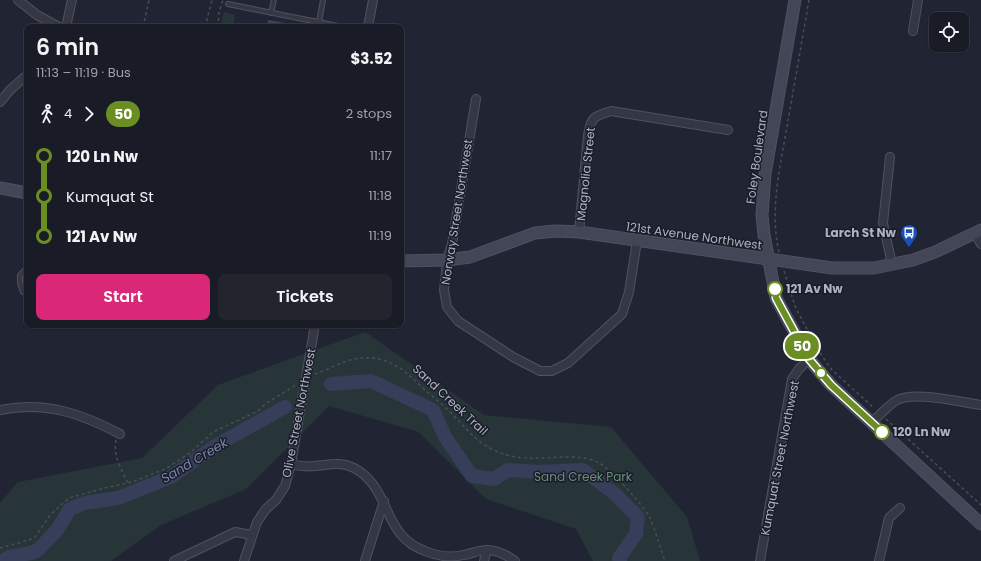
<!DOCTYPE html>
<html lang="en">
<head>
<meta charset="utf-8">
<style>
	:root { --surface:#191c26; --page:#22252e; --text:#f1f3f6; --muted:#9fa1a7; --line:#373a43; --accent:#db2777 }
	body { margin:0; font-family:Poppins,sans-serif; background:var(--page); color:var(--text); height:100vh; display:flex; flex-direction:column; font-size:15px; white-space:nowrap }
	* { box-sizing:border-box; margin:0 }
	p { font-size:13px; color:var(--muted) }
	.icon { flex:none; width:22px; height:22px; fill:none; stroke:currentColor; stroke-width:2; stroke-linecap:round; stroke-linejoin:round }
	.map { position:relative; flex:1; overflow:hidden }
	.sheet { position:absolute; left:24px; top:24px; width:380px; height:304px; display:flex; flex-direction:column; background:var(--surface); border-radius:8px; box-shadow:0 1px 3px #0004,0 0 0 1px var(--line) }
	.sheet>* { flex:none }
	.badge { padding:0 8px; border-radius:13px; font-size:14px; line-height:26px }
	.buttons { position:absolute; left:929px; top:12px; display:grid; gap:8px }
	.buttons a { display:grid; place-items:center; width:40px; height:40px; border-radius:8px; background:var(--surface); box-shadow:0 1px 3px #0004,0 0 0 1px var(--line); font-size:20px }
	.map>.badge { position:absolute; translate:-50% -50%; box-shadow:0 0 0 2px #fff }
	.legs { display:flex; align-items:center; gap:6px; height:44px; padding:0 12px; font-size:13px }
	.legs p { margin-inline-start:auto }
	.overview { display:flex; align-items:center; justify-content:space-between; height:68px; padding:0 12px }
	h1 { font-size:22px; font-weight:600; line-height:30px }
	.action { display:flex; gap:8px; margin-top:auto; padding:8px 12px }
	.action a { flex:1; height:46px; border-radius:8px; background:var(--accent); color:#fff; font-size:16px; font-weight:600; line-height:46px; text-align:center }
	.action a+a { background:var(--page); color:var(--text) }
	ul { padding:0 12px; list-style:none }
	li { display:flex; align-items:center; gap:14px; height:40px; font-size:15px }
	li i { display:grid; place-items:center; width:6px; height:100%; margin:0 5px; background:currentColor }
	li i::after { content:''; width:10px; height:10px; margin:-5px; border:3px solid; border-radius:50%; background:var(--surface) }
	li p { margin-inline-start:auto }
	li:first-child i { background:linear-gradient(#0000 50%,currentColor 0) }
	li:last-child i { background:linear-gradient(currentColor 50%,#0000 0) }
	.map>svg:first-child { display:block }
	.green { fill:#273539 }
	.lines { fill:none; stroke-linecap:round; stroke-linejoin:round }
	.river { stroke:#373e59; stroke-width:14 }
	.building { fill:#404556 }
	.lane-casing { stroke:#4f525f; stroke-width:6 }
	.street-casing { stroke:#4f525f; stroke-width:10 }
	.secondary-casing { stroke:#4f525f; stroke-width:13 }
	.path { stroke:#455056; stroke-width:1.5; stroke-dasharray:3 3; stroke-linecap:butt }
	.lane { stroke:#353844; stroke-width:4 }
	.street { stroke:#353844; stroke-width:8 }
	.secondary { stroke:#434657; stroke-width:11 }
	.line-1-casing { stroke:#fff; stroke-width:9 }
	.line-1 { stroke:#6b8e23; stroke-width:6 }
	.stop-1-dot { fill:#fff; stroke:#6b8e23; stroke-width:2 }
	.labels { text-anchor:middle; stroke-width:3; stroke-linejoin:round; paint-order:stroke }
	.street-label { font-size:12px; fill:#afb2c1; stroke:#1a1d29 }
	.poi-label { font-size:12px; font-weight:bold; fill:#afb2c1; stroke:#1a1d29; text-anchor:end }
	.stop-label { font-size:12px; font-weight:bold; fill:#afb2c1; stroke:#1a1d29; text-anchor:start }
	.park-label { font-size:12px; fill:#698e7a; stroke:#1a1d29 }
	.water-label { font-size:13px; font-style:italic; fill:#7a84a7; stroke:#1a1d29 }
</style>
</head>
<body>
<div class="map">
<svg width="981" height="561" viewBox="0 0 981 561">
	<rect width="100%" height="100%" fill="#212533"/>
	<g class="green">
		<path d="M225,12l10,3 -2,12h-12l2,-13z"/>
		<path d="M365,332l119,83 127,12 76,90 13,44h-107l-17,-32 -90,-30 -67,-67 -90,-26 -83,83 -85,36 -50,36h-111v-58l18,-21 124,-24 76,-73z"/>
	</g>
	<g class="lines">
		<g class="river">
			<path d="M331,384l40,-3 62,29 12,27 27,39 22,3 14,-9 31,2 44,-2 32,24 23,23 -2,17 -17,24 1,3"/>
			<path d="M3,561l6,-4 22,-4 7,-3 19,-20 13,-21 15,-6 33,-5 53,-21 44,-31 70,-39"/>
		</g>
	</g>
	<path class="building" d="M268,20l23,4v3h-24z"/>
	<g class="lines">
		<defs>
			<g id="lane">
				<path d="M228,4l115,23"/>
				<path d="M271,13l3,-13"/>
				<path d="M319,22l4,-22"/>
				<path d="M27,268l-7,7v8l3,9 4,2"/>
			</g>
			<g id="street">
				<path d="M18,0l19,15 22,12"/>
				<path d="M66,27l6,-27"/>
				<path d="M368,27l5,-27"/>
				<path d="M913,31l5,-31"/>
				<path d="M476,99l-24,145 -5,16 -1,12 -2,18 3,17 11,14 55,36 27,14h12l16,-8 54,-49 7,-22 8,-51"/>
				<path d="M0,102l10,-12 17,-15"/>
				<path d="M890,157l-7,66 9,41"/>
				<path d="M579,232l9,-97c3,-18 6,-19 23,-24l117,19"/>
				<path d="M975,233l6,11"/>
				<path d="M0,410c45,-9 80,3 120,24"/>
				<path d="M871,422c9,-6 17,-17 26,-22 19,-9 63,2 84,5"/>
				<path d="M291,464c8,2 16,3 24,2 14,-1 25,-5 39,2 38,20 27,67 71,83 12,5 25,7 38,4 8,-1 16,-5 24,-5 10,0 21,6 28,11"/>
				<path d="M174,561l61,-29 17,3"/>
				<path d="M244,561l13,-39 9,-13 10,-9 9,-14 6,-22 24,-139"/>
				<path d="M365,561l19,-60"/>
				<path d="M484,561l3,-11"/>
				<path d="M760,561l32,-182 7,-10 10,-10"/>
				<path d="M879,561l10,-43 11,-10"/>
			</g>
			<g id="secondary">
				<path d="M795,0l-30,174 -3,41 2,20 12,63 33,61 22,26 150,139"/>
				<path d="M0,188l27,5"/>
				<path d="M401,261l46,-1 23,-3 65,-24 21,-2 23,1 253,36h42l39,-8 22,-8 46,-22"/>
			</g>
		</defs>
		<use href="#lane" class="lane-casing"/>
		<use href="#street" class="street-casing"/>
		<use href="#secondary" class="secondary-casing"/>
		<g class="path">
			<path d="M143,27l6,-27"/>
			<path d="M205,27l7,-27"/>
			<path d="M218,27l1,-15 4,-12"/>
			<path d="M779,252c-10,-43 2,-89 9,-131 7,-40 14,-81 21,-121"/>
			<path d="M784,271l12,38 26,47 10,14 42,38"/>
			<path d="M315,374c11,-4 29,-13 39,-15 33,-6 49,10 71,31 10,8 20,17 29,26 15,15 22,26 42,35 24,11 48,6 74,6 10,0 20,1 29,6 12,6 45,43 51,55 6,14 10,29 15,43"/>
			<path d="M886,419l95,86"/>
			<path d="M116,440c-3,16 5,29 12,43"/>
			<path d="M0,548l29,-8 6,-3 16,-23 18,-16 39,-11 20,-4 12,-4 27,-11 24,-16 22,-20 45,-21 7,-7 31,-19"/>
		</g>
		<use href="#lane" class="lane"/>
		<use href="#street" class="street"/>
		<use href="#secondary" class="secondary"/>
	</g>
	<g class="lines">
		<defs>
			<path id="line-1" d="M775,289l1,9 33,61 22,26 51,47"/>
		</defs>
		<use href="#line-1" class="line-1-casing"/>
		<use href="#line-1" class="line-1"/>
	</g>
	<defs>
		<symbol id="bus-pin" viewBox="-11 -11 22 30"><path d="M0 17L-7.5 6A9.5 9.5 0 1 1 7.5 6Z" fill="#1a4fb4" stroke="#1a1d29"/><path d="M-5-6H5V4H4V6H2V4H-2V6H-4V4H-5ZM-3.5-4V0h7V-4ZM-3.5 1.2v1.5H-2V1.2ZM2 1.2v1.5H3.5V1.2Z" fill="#fff"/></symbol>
	</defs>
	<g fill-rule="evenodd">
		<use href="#bus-pin" x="899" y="223" width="20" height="27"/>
	</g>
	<g class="stop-1-dot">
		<circle cx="775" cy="289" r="7"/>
		<circle cx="821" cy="373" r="5"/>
		<circle cx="882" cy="432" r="7"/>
	</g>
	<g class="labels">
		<g class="street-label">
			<text transform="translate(757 157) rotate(-82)" y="4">Foley Boulevard</text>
			<text transform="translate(586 174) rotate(-84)" y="4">Magnolia Street</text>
			<text transform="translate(457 212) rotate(-81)" y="4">Norway Street Northwest</text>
			<text transform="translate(694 236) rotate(8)" y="4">121st Avenue Northwest</text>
			<text transform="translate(450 400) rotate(43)" y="4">Sand Creek Trail</text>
			<text transform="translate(299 413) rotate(-79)" y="4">Olive Street Northwest</text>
			<text transform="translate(780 458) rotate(-79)" y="4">Kumquat Street Northwest</text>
		</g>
		<g class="poi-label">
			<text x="896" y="237">Larch St Nw</text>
		</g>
		<g class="stop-label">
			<text x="786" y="293">121 Av Nw</text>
			<text x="893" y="436">120 Ln Nw</text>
		</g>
		<g class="park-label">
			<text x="583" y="481">Sand Creek Park</text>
		</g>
		<g class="water-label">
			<text transform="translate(194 460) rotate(-31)" y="5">Sand Creek</text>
		</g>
	</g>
</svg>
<div class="buttons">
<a><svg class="icon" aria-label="locate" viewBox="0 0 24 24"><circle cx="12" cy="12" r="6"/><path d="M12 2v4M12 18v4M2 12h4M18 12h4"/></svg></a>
</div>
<b class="badge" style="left:802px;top:346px;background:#6b8e23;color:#fff">50</b>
<section class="sheet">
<div class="overview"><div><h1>6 min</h1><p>11:13 – 11:19 · Bus</p></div><b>$3.52</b></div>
<div class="legs"><svg class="icon" aria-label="walk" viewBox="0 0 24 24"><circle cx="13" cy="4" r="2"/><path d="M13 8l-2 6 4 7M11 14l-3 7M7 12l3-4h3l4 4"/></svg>4<svg class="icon" aria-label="forward" viewBox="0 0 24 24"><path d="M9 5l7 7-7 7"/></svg><b class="badge" style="background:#6b8e23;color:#fff">50</b><p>2 stops</p></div>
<ul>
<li><i style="color:#6b8e23"></i><b>120 Ln Nw</b><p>11:17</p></li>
<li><i style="color:#6b8e23"></i><span>Kumquat St</span><p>11:18</p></li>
<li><i style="color:#6b8e23"></i><b>121 Av Nw</b><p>11:19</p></li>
</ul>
<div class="action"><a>Start</a><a>Tickets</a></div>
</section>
</div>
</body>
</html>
